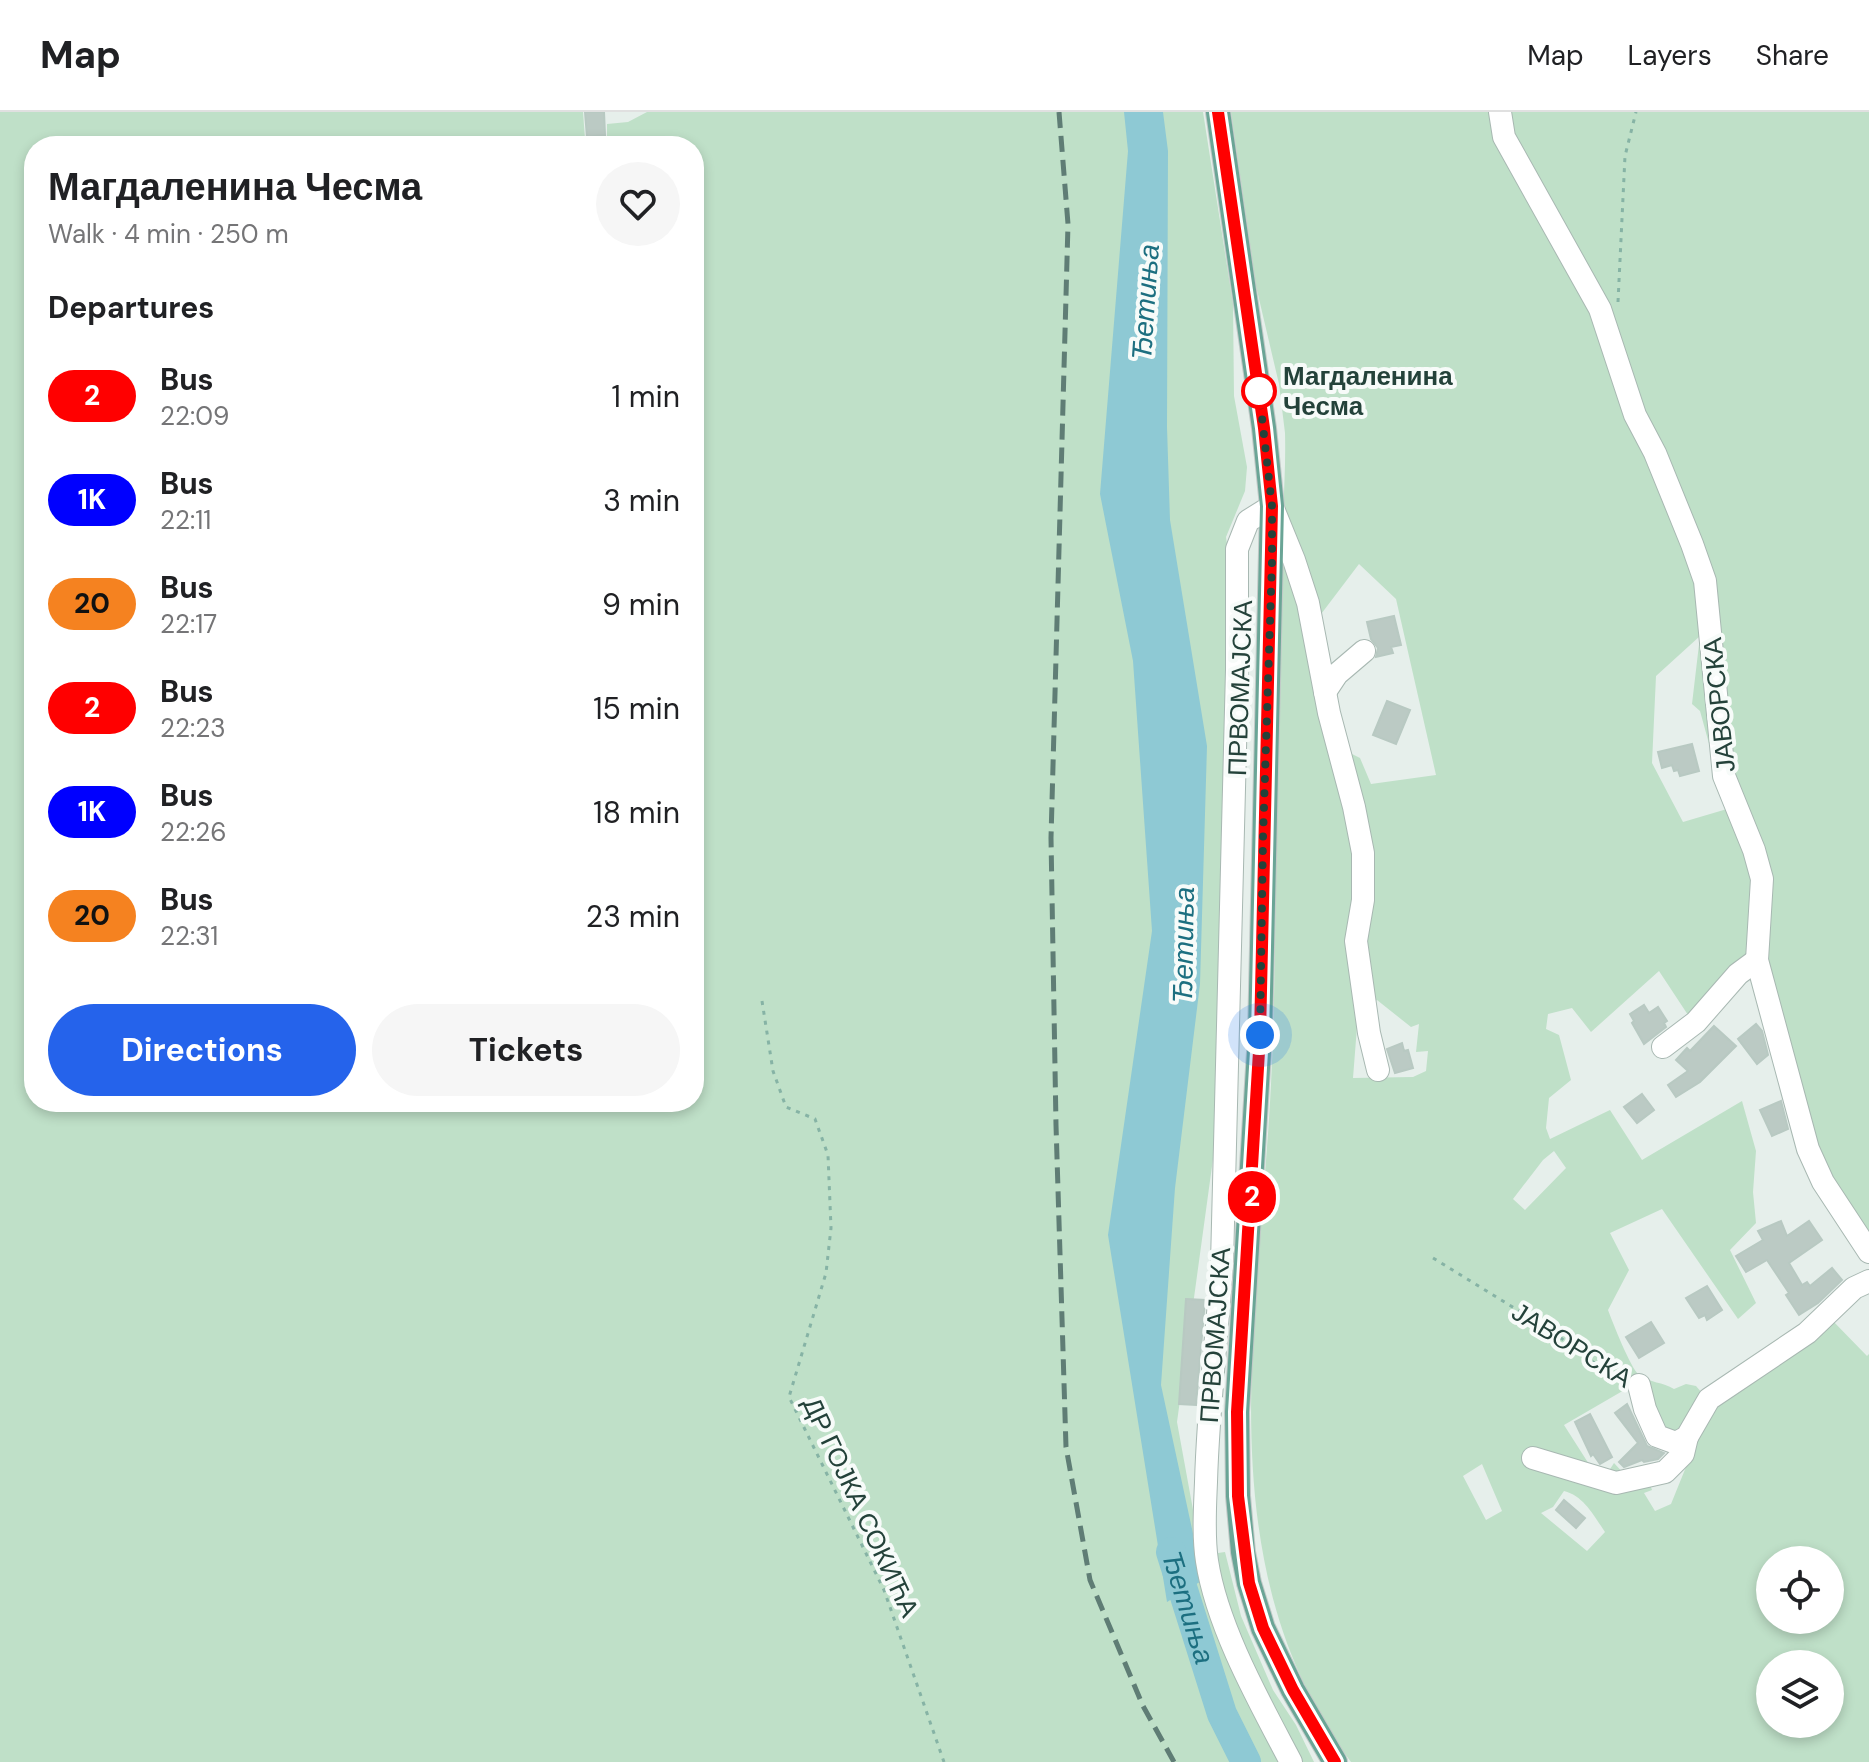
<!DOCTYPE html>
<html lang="en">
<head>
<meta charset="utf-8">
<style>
	:root { --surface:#fff; --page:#f6f6f6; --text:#202124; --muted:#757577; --line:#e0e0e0; --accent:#2563eb }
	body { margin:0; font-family:"DM Sans",sans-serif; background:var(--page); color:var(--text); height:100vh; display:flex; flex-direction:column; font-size:30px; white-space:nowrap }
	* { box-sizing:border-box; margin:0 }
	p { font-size:26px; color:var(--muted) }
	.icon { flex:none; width:44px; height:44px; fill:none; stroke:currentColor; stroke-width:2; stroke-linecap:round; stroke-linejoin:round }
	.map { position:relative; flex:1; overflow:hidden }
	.drawer { position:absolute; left:24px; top:24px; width:680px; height:976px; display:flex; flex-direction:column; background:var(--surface); border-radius:32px; box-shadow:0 4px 12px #0003 }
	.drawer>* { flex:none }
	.badge { padding:0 16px; border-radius:26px; font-size:28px; line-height:52px }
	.controls { position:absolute; left:1756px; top:1434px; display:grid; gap:16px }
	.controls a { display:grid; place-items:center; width:88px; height:88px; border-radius:50%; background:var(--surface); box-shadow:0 4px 12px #0003; font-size:40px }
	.you { position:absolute; width:40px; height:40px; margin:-20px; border:6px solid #fff; border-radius:50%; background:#1a73e8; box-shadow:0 0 0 12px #1a73e833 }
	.map>.badge { position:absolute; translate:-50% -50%; box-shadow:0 0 0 4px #fff }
	h2 { padding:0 24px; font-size:30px; line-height:72px }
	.round { display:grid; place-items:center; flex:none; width:84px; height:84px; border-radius:42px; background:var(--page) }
	.head { display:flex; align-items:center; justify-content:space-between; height:136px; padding:0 24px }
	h1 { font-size:38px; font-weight:700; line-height:60px }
	.cta { display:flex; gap:16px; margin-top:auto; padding:16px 24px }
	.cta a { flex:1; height:92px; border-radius:48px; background:var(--accent); color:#fff; font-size:32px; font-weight:700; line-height:92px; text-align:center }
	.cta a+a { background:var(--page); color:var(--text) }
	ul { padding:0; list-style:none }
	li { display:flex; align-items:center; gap:24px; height:104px; padding:0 24px }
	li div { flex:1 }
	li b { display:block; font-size:30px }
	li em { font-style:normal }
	li .badge { min-width:88px; font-weight:700; text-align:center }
	header { display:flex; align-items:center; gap:48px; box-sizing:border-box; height:112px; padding:0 40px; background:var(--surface); border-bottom:2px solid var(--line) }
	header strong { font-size:38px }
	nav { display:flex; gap:44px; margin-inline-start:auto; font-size:28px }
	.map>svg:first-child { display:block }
	.green { fill:#bfe0c8; fill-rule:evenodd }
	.water { fill:#8ec9d4 }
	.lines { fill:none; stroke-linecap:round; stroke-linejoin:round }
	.river { stroke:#8ec9d4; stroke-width:30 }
	.building { fill:#bbcac4; stroke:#b8c9c2; stroke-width:2 }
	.minor-casing { stroke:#a8b8b2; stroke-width:24 }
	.major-casing { stroke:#c2cac8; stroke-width:26 }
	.path { stroke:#86b3a5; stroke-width:3; stroke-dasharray:4 6; stroke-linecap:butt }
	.minor { stroke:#fff; stroke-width:22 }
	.major { stroke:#6aa596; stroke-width:24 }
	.rail { stroke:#5f7d75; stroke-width:5; stroke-dasharray:16 8; stroke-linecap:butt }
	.line-casing { stroke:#fff; stroke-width:18 }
	.line { stroke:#f00; stroke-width:12 }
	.walk { stroke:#24423a; stroke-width:8; stroke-dasharray:0 14.4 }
	.stop-dot { fill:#fff; stroke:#f00; stroke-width:4 }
	.labels { text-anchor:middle; stroke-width:8; stroke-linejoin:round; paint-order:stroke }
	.stop-label { font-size:26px; font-weight:bold; fill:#24423a; stroke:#f7fbf9; text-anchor:start }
	.street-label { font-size:26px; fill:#24423a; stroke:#f7fbf9 }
	.water-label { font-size:28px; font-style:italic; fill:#1c6f80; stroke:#f7fbf9 }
</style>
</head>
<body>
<header>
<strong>Map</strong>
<nav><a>Map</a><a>Layers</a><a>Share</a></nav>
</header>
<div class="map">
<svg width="1869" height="1650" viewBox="0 0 1869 1650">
	<rect width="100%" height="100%" fill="#e6efeb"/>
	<g class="green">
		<path d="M0,0h583l2,27h-7v7h-544v956h660v-956h-96v-9l9,-1v-12l21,-2 19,-10h556l30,192 1,92 13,71 -2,24 -19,46 5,38 -15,562 -39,285 23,126 11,6 14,-2 16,64 32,74 23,35 18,37h-1314z"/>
		<path d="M1231,0h638v1133l-35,-56 -79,-217 -67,43 -29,-44 -68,61 -19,-24 -24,6 -2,15 13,6 12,45 -22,18 -3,30 4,11 60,-29 32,50 100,-59 14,50 -3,41 3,31 -26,27 26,53 -18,16 -76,-110 -52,24 19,37 -21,40c5,13 22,57 31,65 11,8 24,7 35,14l12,-5 10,2 6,7 128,-75 37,38 2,-2v408h-518c-148,-200 -91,-448 -80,-678 6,-119 4,-240 6,-359 2,-61 3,-123 5,-184 1,-36 4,-72 3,-108l-6,-49 -23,-98zM1359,452l37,35 40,176 -65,9 -11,-26 -16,-8 -35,-120zM1700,524l-8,68 8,7 27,98 -44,13 -31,-59 4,-87zM1377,888l34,27 8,-3 -3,28 12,-1 -2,20 -13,6 -60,1 5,-64zM1554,1039l12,17 -41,42 -12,-11 30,-39zM1626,1277l23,19 27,30 23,-3 -28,69 -16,7 -11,-18 8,-3 -7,-19 -19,5 -12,-13 -13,20 -37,-58zM1482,1352l20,47 -16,9 -23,-44zM1564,1379c20,5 30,25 41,41l-18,19 -46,-38 12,-6zM1770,1448h60v60h-60zM1770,1552h60v60h-60z"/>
	</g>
	<path class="water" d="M1124,0h39l5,39 -1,276 3,93 37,226 -7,238 -25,204 -14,197 42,195 -36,22 -59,-367 44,-304 -19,-270 -33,-167 28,-343z"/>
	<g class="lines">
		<path class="river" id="s1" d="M1171,1440l51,162 24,48"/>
	</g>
	<g class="building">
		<path d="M585,0h19l1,23 -18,2z"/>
		<path d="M1394,504l7,29 -10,2 2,6 -17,4 2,-9 -7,-9 -4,-17z"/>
		<path d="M1387,589l23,9 -14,34 -23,-9z"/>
		<path d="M1692,632l7,27 -19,5 -2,-6 -4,1 -2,-6 -10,3 -4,-16z"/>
		<path d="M1644,893l5,8 9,-6 9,14 -3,2 2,4 -22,17 -12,-21 2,-2 -4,-7z"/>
		<path d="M1756,912l6,7 6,24 -11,9 -19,-25z"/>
		<path d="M1714,914l22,20 -36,36 -24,15 -8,-12 20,-14 -12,-11 11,-12 3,3z"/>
		<path d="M1402,931l2,8 4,-1 5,18 -18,5 -8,-24z"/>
		<path d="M1642,982l12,16 -17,13 -13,-16z"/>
		<path d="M1781,989l7,28 -16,7 -12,-26z"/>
		<path d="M1781,1109l6,15 22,-15 13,19 -33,23 13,22 5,-3 3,4 22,-18 10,12 -24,23 -19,12 -13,-20 3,-2 -22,-33 -21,12 -10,-16 27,-16 -5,-9z"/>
		<path d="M1707,1174l15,24 -15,10 -2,-5 -6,3 -13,-20z"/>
		<path d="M1186,1187l19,1 -9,105 -17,-1z"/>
		<path d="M1651,1210l13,21 -25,15 -13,-21z"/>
		<path d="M1627,1292l20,42 17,7 -6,6 -14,3 -2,-2 -18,7 -5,-5 19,-19 -23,-30z"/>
		<path d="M1590,1302l22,43 -12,7 -7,-10 -2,2 -16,-34z"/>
		<path d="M1564,1388l21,18 -9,10 -20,-18z"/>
	</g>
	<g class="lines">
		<defs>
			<g id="minor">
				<path d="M1500,0l4,25 96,172 35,106 20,38 37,91 13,37 19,195 30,74 8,29 -5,81 51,189 15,33 46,70"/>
				<path d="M1325,580l12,-18 27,-23"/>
				<path d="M1663,935l33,-25 42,-48 19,-14"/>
				<path d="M1639,1273l6,24 12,27 19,7 11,-6 22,-38 98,-66 47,-45 15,-7"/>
				<path d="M1533,1346l83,25 49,-11 18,-18 4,-17"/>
				<path d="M1291,1650c-31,-59 -74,-135 -84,-201 -4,-25 -2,-54 -1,-79 2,-73 11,-146 16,-219l15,-593v-121l11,-28 24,-15 22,54 14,43 21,110 25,94 9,46v47l-7,41 13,92 9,37"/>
			</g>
			<path id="major" d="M1218,0l46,316 8,78 -12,529 -23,377 1,84 5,56 6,31 14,45 30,62 42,72"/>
		</defs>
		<use href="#minor" class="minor-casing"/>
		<use href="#major" class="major-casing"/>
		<g class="path">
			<path d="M1618,190l7,-146 11,-44"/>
			<path d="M762,889l11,70 13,36 29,12 13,36 3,73 -5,45 -37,124 95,193 60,172"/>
			<path d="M1433,1146l117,72 62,46 8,3"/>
		</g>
		<use href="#minor" class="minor"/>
		<use href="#major" class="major"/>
		<path class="rail" d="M1059,0l9,112 -17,614 5,287 10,322 24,133 53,126 31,56"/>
	</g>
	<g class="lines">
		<defs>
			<path id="line" d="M1218,0l46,316 8,78 -12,529 -23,377 1,84 11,87 14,45 30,62 42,72"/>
		</defs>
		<use href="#line" class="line-casing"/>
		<use href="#line" class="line"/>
		<path class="walk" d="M1259,279l13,115v55l-9,276 -3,198"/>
	</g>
	<circle class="stop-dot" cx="1259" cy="279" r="16"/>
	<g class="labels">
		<g class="stop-label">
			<text x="1283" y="273">Магдаленина<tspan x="1283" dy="30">Чесма</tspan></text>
		</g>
		<g class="street-label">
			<text transform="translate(1240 576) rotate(-88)" y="9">ПРВОМАЈСКА</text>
			<text transform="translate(1719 593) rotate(-96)" y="9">ЈАВОРСКА</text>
			<text transform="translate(1215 1223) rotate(-86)" y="9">ПРВОМАЈСКА</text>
			<text transform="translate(1572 1233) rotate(32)" y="9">ЈАВОРСКА</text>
			<text transform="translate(861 1395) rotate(65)" y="9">ДР ГОЈКА СОКИЋА</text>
		</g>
		<g class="water-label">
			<text transform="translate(1145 190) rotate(-86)" y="10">Ђетиња</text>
			<text transform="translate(1183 833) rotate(-89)" y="10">Ђетиња</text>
			<text dy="10" stroke="none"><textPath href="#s1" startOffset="58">Ђетиња</textPath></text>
		</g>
	</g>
</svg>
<div class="controls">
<a><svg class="icon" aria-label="locate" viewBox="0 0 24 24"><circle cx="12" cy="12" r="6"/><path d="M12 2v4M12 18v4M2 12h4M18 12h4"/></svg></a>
<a><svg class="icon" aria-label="layers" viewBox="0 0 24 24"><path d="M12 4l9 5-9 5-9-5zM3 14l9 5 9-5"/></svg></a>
</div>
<div class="you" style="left:1260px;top:923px"></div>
<b class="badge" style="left:1252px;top:1085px;background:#f00;color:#fff">2</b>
<section class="drawer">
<div class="head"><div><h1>Магдаленина Чесма</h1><p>Walk · 4 min · 250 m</p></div><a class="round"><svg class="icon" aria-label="heart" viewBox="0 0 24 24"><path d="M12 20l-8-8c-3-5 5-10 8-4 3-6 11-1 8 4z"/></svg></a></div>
<h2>Departures</h2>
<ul>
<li><span class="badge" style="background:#f00;color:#fff">2</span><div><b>Bus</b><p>22:09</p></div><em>1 min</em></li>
<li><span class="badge" style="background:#00f;color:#fff">1K</span><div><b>Bus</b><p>22:11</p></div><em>3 min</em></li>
<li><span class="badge" style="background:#f58220;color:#111">20</span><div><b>Bus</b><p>22:17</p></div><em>9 min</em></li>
<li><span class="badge" style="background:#f00;color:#fff">2</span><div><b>Bus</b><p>22:23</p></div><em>15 min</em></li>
<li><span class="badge" style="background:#00f;color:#fff">1K</span><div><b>Bus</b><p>22:26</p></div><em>18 min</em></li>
<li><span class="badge" style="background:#f58220;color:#111">20</span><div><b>Bus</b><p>22:31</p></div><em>23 min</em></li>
</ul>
<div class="cta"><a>Directions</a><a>Tickets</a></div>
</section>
</div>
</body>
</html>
